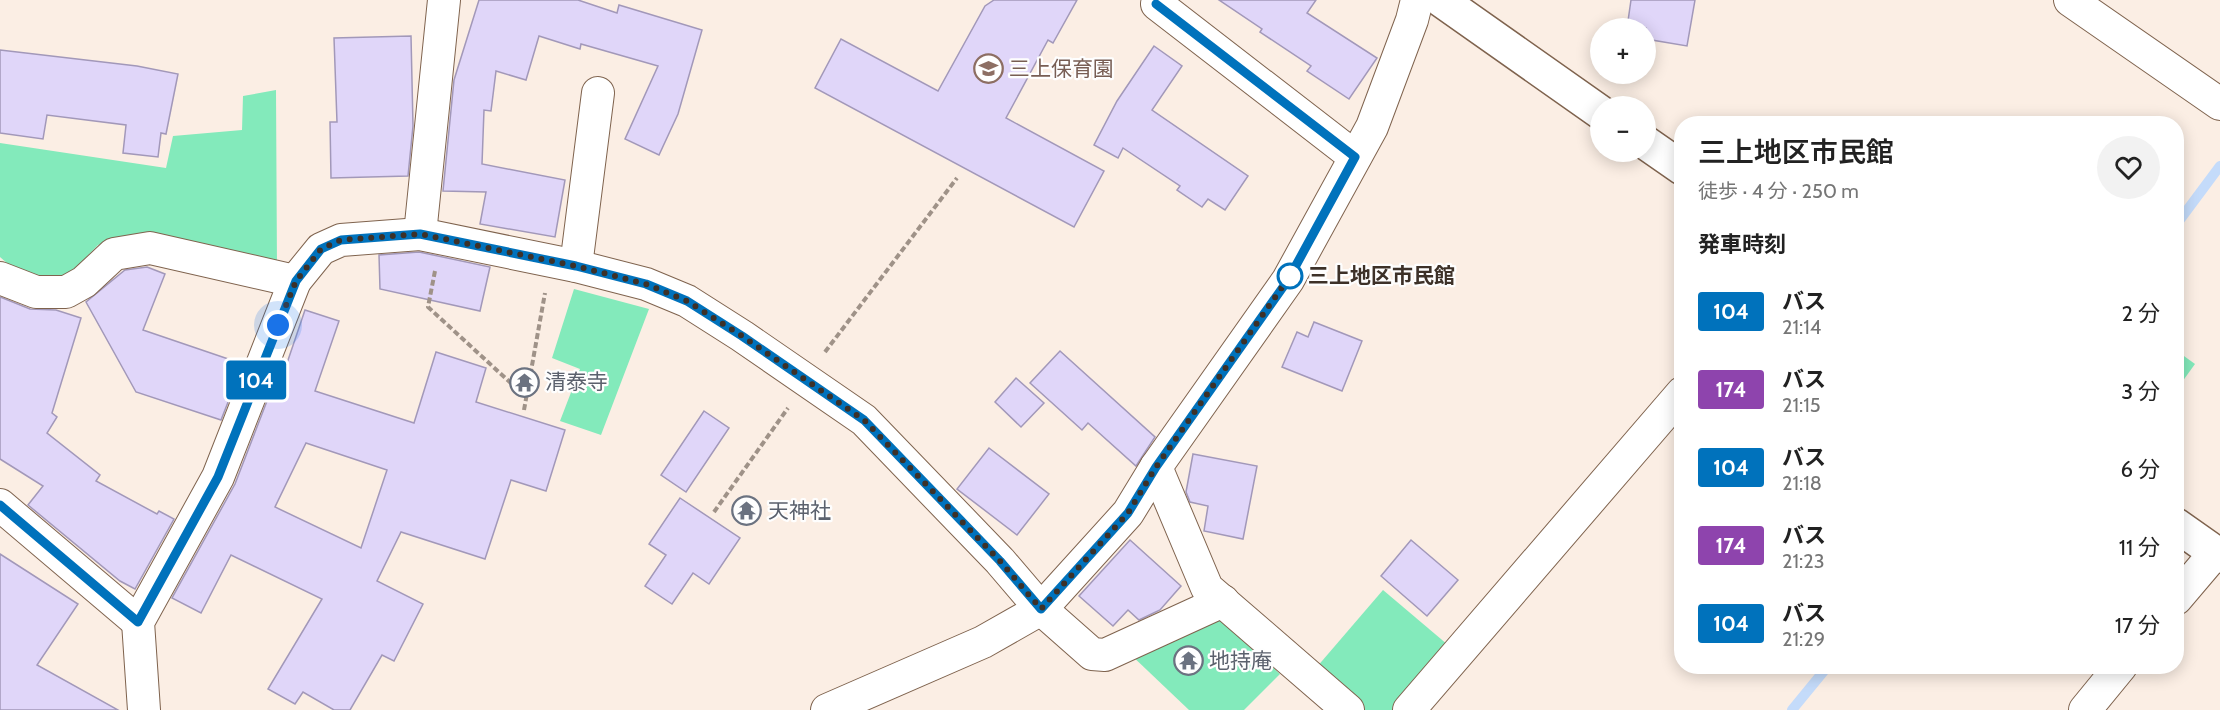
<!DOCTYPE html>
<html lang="ja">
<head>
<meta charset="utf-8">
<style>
	:root { --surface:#fff; --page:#f2f2f2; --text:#222; --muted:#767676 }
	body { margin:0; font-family:Cabin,"Noto Sans JP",sans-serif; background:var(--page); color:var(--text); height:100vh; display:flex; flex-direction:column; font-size:22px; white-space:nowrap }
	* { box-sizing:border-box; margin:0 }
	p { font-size:20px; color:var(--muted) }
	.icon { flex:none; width:33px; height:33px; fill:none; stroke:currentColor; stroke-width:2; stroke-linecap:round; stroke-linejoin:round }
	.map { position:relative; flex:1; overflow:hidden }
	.drawer { position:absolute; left:1674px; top:116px; width:510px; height:558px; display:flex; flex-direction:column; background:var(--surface); border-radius:24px; box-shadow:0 3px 15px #0003 }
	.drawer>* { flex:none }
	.badge { padding:0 12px; border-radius:4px; font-size:21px; line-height:39px }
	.controls { position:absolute; left:1590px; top:18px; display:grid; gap:12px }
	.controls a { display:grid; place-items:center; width:66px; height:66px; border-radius:50%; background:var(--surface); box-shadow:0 3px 15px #0003; font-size:30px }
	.you { position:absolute; width:30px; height:30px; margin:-15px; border:4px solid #fff; border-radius:50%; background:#1a73e8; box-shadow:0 0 0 9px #1a73e833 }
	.map>.badge { position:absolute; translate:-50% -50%; box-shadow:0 0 0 3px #fff }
	h2 { padding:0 24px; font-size:22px; line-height:54px }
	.round { display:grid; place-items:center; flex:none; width:63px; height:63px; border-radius:32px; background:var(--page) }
	.head { display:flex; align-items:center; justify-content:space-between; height:102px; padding:0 24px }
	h1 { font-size:28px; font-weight:600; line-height:45px }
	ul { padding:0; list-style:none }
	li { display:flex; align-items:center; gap:18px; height:78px; padding:0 24px }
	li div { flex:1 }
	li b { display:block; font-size:22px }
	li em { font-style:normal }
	li .badge { min-width:66px; font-weight:700; text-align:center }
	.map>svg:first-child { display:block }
	.green { fill:#83eabb }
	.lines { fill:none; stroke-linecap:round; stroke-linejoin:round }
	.stream { stroke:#c4dbfa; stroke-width:10 }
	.building { fill:#e0d6f9; stroke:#a298b9; stroke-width:1.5; fill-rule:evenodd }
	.minor-casing { stroke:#7f634e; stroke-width:34 }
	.tertiary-casing { stroke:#7f634e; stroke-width:36 }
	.path { stroke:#9f9288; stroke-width:4; stroke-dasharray:6 3; stroke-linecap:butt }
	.minor { stroke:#fff; stroke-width:32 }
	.tertiary { stroke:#fff; stroke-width:33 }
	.line-casing { stroke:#fff; stroke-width:14 }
	.line { stroke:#0072bc; stroke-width:9 }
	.walk { stroke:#3d3128; stroke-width:6; stroke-dasharray:0 10.8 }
	.stop-dot { fill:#fff; stroke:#0072bc; stroke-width:3 }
	.labels { text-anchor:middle; stroke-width:4.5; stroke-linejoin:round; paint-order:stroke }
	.education-label { font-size:21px; fill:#785e54; stroke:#fefefe; text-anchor:start }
	.stop-label { font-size:21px; font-weight:bold; fill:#3d3128; stroke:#fefefe; text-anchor:start }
	.worship-label { font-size:21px; fill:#5b616d; stroke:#fefefe; text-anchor:start }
</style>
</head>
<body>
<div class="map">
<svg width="2220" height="710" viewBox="0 0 2220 710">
	<rect width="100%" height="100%" fill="#fbeee4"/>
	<g class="green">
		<path d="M276,90l1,178 -161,-28 -18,5 -21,22 -12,10h-34l-23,-13 -8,-7v-114l166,25 7,-32 69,-6 1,-34z"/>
		<path d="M574,289l75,20 -48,126 -41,-14 20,-52 -28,-11z"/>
		<path d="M2177,351l18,13 -18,25z"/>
		<path d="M1383,590l65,55 -56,65h-27l-49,-42z"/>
		<path d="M1213,613l67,61 -36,36h-55l-61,-58z"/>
	</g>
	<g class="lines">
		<g class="stream">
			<path d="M2176,225l44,-59"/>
			<path d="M1792,710l36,-44"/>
		</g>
	</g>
	<g class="building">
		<path d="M479,0h99l39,13 2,-8 83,25 -24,84 -19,41 -34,-16 33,-73 -77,-22 -1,5 -41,-13 -13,44 -30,-9 -5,40 -7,-1 -2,54 83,16 -10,57 -75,-13 6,-32 -43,-1 11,-111z"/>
		<path d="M994,0h83l-24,43 -5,-3 -42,78 98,53 -30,56 -259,-139 26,-49 97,52 47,-85z"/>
		<path d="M1219,0h97l-9,13 70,45 -28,41 -42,-28 4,-5 -51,-34 2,-3z"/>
		<path d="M1631,0h64l-8,46 -41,-7v-11h-19z"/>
		<path d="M411,36l2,90 -5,50 -77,2 -1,-56h7l-3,-84z"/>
		<path d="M1154,46l28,20 -30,44 96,66 -23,34 -17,-11 -6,8 -25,-17 3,-4 -57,-38 -5,10 -24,-13 23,-44z"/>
		<path d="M0,50l137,16 41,8 -12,60 -5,-1 -3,24 -35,-4 3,-28 -79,-10 -4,24 -43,-6z"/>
		<path d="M419,252l71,15 -10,44 -100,-22 -1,-34z"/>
		<path d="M147,267l18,7 -22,56 100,34 -22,56 -85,-28 -50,-90 39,-32z"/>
		<path d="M0,297l30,12 26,1 25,8 -29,95 5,4 -10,16 53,42 -4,6 61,33 2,-3 15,8 -39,70 -15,-8 -92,-76 15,-19 -43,-27z"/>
		<path d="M305,310l34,11 -24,70 99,32 22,-71 50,16 -10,34 89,28 -19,61 -35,-11 -26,79 -84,-27 -24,49 46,23 -29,57 -12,-6 -32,55h-16l-31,-18 -8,12 -27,-15 54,-90 -91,-44 -30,58 -29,-15 63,-114 44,-114 5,2zM306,443l81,27 -26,78 -86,-41z"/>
		<path d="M1314,322l48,19 -20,50 -60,-24 15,-35 11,5z"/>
		<path d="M1060,351l95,86 -19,29 -48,-43 -6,7 -52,-47z"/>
		<path d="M1016,378l28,25 -23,24 -26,-25z"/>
		<path d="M704,411l25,17 -43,64 -25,-17z"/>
		<path d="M989,448l60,46 -32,41 -60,-46z"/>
		<path d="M1193,454l64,12 -14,73 -39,-8 4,-25 -18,-4 -4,-10z"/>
		<path d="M680,498l60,40 -31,46 -16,-11 -21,31 -27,-18 21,-31 -17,-11z"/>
		<path d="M1130,540l51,46 -21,24 -21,10 -11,-10 -15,16 -34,-30z"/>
		<path d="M1411,540l47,40 -31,36 -46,-40z"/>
		<path d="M0,554l78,50 -41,61 81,45h-118z"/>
	</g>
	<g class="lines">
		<defs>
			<g id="minor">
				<path d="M2070,0l150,104"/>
				<path d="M1157,4l198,153"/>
				<path d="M420,234l24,-234"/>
				<path d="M576,266l22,-173"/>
				<path d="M0,278l36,14h30l18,-10 30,-28 36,-6 145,33"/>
				<path d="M1156,467l51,121 141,122"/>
				<path d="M0,505l138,117"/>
				<path d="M2176,599l39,-46"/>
				<path d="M144,710l-6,-88 80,-145 77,-196 26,-32 20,-9 79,-6 156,32 70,18 41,17 55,35 122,84 136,141 41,48 51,45 13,1 118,-54"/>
				<path d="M827,710l156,-68 58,-33 87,-96 28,-46 132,-187 84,-153 40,-107 5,-20"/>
				<path d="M1409,710l273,-317"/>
				<path d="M2085,710l36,-44"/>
			</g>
			<g id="tertiary">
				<path d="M1441,0l159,112"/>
				<path d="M1646,143l36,25"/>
				<path d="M2176,525l44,31"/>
			</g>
		</defs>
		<use href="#minor" class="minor-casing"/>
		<use href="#tertiary" class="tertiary-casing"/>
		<g class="path">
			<path d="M435,271l-7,36 98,90"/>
			<path d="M825,352l132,-174"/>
			<path d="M524,410l21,-117"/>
			<path d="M714,512l74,-104"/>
		</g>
		<use href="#minor" class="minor"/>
		<use href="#tertiary" class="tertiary"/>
	</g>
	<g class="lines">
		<defs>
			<path id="line" d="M0,505l138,117 80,-145 78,-196 25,-32 20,-9 79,-6 156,32 70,18 41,17 55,35 122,84 136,141 41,48 87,-96 28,-46 132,-187 67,-123 -199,-153"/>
		</defs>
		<use href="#line" class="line-casing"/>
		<use href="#line" class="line"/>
		<path class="walk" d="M278,325l18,-44 25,-32 20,-9 79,-6 156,32 70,18 41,17 55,35 122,84 136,141 41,48 87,-96 28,-46 134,-191"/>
	</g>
	<defs>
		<symbol id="school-ring" viewBox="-11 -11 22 22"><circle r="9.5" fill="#fefefe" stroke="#8d6e63" stroke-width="1.5"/><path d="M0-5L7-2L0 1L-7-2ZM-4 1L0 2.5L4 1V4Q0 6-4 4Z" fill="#8d6e63"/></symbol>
		<symbol id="temple-ring" viewBox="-11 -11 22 22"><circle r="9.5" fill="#fefefe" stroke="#6b7280" stroke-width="1.5"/><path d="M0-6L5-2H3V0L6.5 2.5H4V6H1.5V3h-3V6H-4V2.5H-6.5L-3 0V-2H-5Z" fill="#6b7280"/></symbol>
	</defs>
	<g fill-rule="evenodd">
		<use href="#school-ring" x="972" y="52" width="33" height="33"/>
		<use href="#temple-ring" x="508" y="366" width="33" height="33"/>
		<use href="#temple-ring" x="730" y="494" width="33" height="33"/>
		<use href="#temple-ring" x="1172" y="644" width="33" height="33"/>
	</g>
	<circle class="stop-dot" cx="1290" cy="276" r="12"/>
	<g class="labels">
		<g class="education-label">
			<text x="1009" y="76">三上保育園</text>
		</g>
		<g class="stop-label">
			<text x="1308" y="283">三上地区市民館</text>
		</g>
		<g class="worship-label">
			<text x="545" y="389">清泰寺</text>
			<text x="768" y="518">天神社</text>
			<text x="1209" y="668">地持庵</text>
		</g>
	</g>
</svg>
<div class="controls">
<a>+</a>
<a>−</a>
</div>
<div class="you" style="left:278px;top:325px"></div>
<b class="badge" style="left:256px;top:380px;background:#0072bc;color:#fff">104</b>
<section class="drawer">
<div class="head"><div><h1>三上地区市民館</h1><p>徒歩 · 4 分 · 250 m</p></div><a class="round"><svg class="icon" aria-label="heart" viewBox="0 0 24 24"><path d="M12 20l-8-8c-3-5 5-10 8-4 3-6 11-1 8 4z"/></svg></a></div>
<h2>発車時刻</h2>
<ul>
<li><span class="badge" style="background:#0072bc;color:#fff">104</span><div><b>バス</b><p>21:14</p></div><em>2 分</em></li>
<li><span class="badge" style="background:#8e44ad;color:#fff">174</span><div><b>バス</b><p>21:15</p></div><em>3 分</em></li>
<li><span class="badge" style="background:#0072bc;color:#fff">104</span><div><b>バス</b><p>21:18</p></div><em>6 分</em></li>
<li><span class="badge" style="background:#8e44ad;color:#fff">174</span><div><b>バス</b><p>21:23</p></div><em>11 分</em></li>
<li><span class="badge" style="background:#0072bc;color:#fff">104</span><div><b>バス</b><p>21:29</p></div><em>17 分</em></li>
</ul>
</section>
</div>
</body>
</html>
